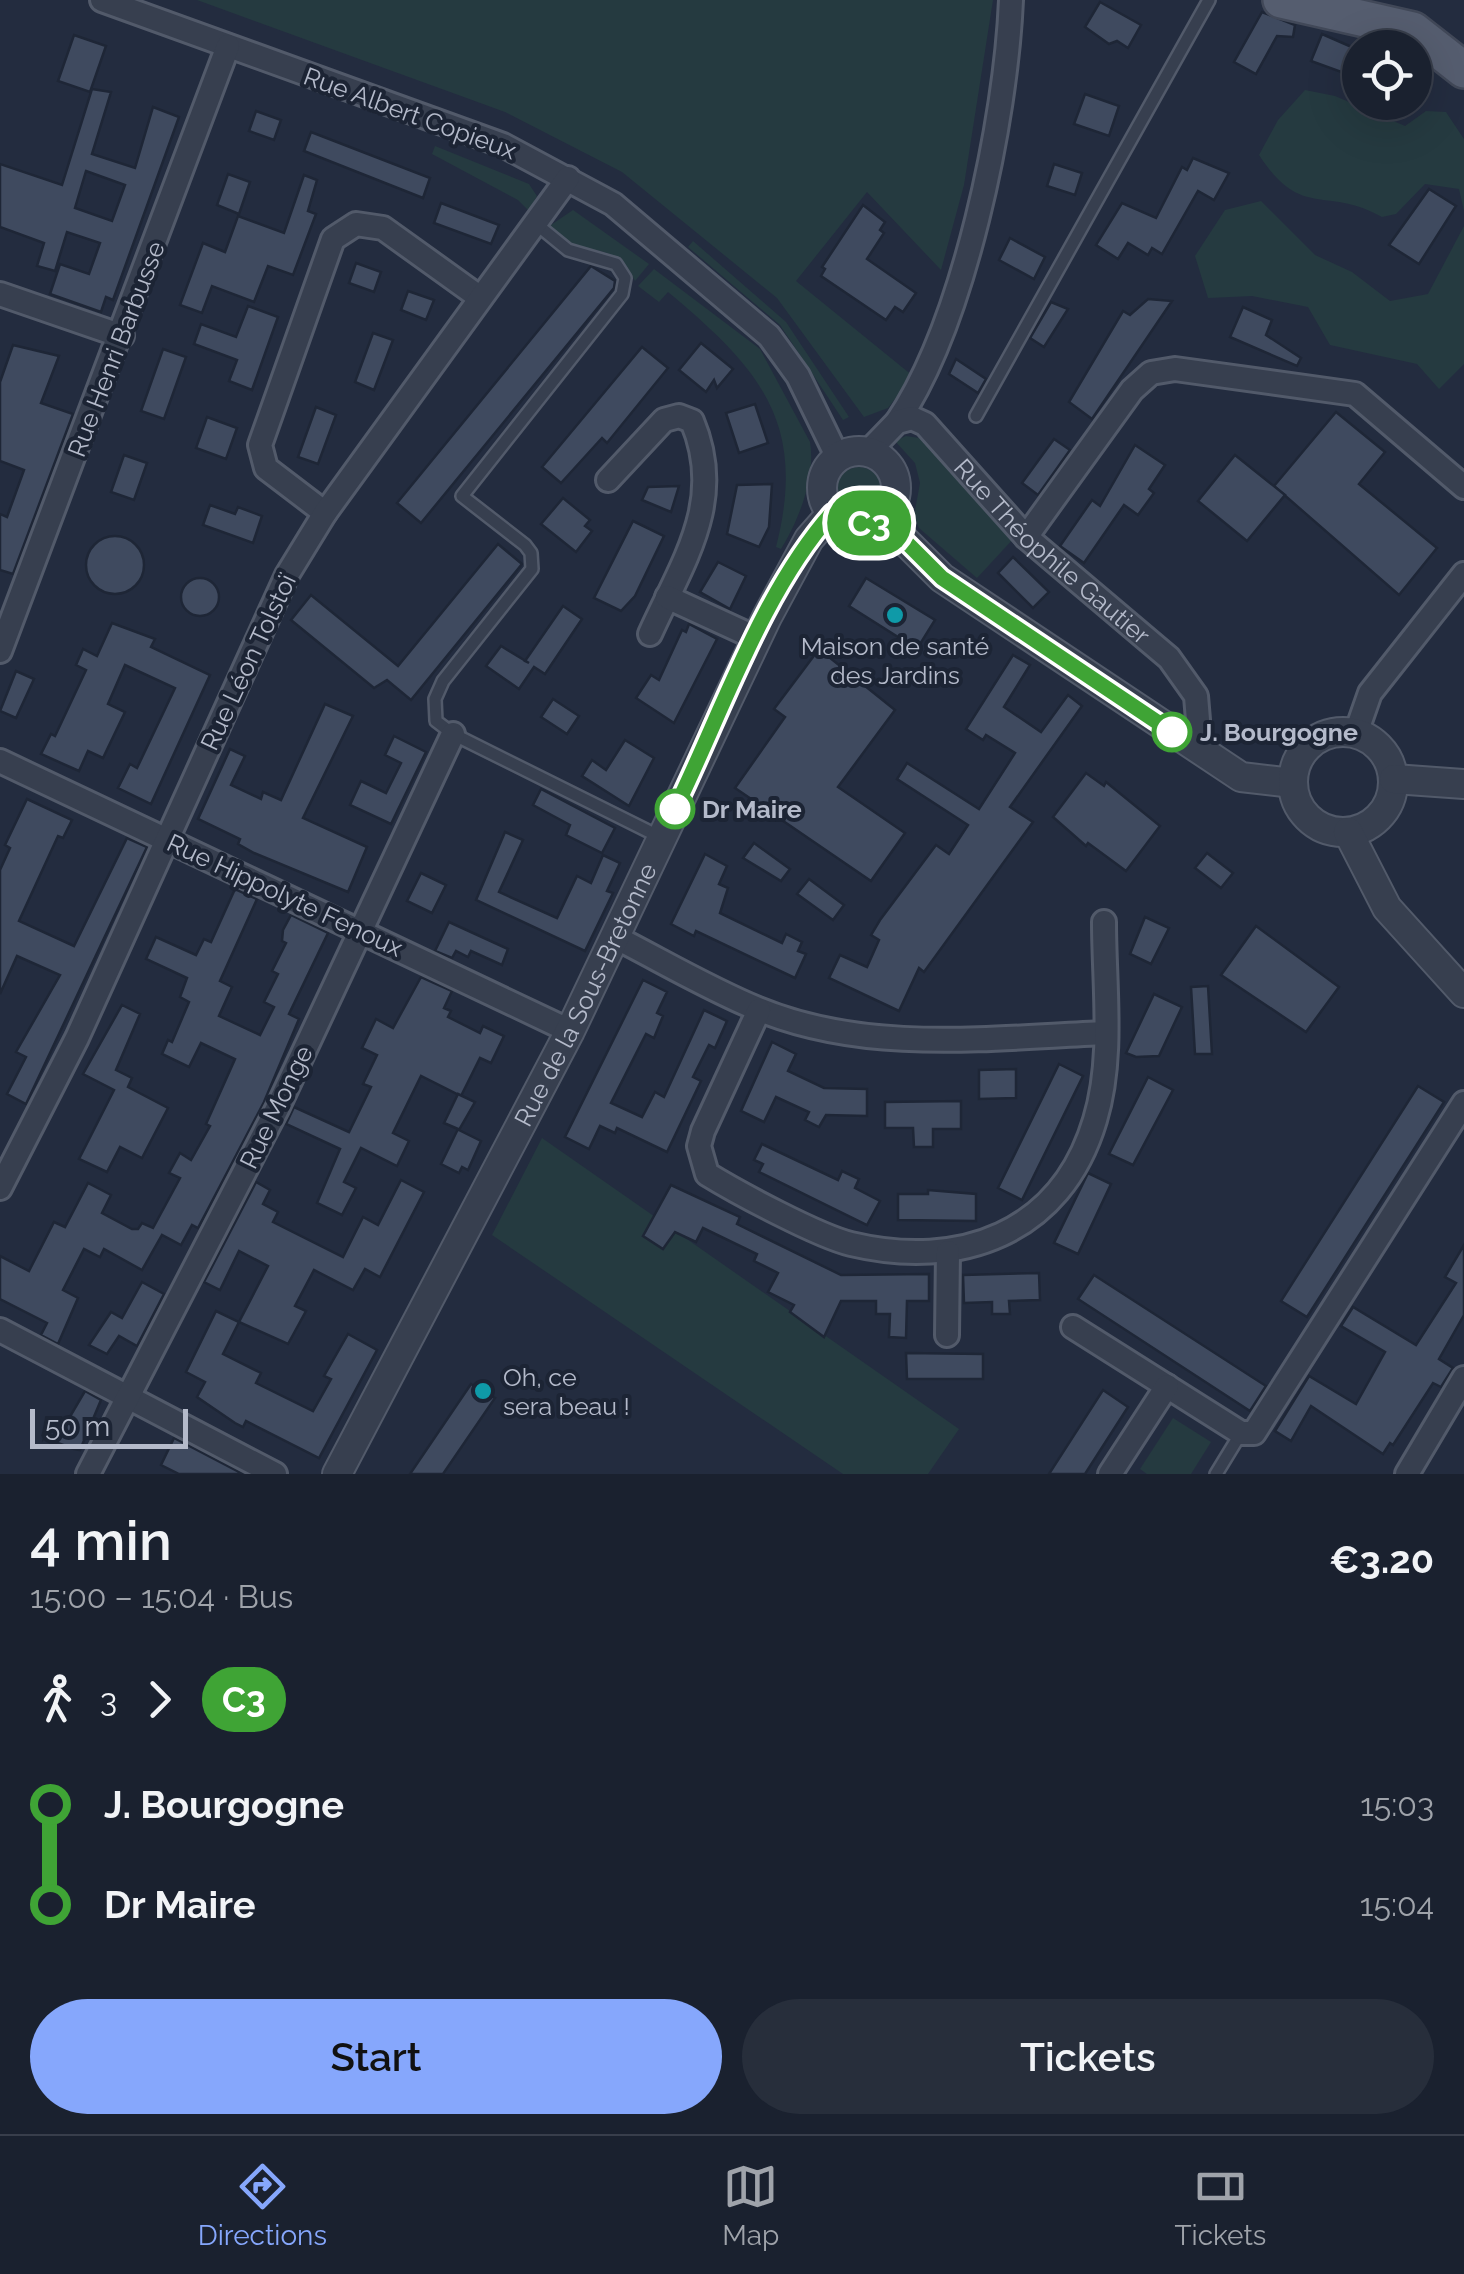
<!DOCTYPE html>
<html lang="en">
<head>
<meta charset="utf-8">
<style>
	:root { --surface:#1a212f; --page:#272e3b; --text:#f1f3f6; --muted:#9fa3aa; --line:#383e4b; --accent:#86a7fc }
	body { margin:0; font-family:Raleway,sans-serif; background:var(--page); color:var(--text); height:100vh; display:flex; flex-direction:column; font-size:38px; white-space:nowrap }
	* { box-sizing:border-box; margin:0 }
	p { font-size:32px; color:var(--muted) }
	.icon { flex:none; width:55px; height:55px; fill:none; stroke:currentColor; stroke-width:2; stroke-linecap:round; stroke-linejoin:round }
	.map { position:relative; height:1474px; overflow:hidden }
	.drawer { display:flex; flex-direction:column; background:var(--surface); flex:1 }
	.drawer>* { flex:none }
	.badge { padding:0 20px; border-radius:32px; font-size:35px; line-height:65px }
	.buttons { position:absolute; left:1342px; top:30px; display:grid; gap:20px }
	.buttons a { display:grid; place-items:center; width:90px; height:90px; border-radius:50%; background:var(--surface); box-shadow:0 10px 40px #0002,0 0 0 2px var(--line); font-size:50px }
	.scale { position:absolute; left:30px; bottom:25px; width:158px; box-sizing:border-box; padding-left:10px; border:5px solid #b4baca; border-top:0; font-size:28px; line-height:35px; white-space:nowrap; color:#b4baca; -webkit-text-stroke:8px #1c2434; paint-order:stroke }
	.map>.badge { position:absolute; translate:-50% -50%; box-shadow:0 0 0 5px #fff }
	.legs { display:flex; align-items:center; gap:15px; height:110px; padding:0 30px; font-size:32px }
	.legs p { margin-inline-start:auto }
	.overview { display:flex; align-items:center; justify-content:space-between; height:170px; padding:0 30px }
	h1 { font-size:55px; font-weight:600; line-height:75px }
	.action { display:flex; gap:20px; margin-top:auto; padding:20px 30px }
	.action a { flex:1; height:115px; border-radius:60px; background:var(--accent); color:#111; font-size:40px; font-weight:600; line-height:115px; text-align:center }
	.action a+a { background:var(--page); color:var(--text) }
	ul { padding:0 30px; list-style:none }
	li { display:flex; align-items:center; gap:35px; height:100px; font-size:38px }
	li i { display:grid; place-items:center; width:15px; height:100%; margin:0 12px; background:currentColor }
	li i::after { content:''; width:25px; height:25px; margin:-12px; border:8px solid; border-radius:50%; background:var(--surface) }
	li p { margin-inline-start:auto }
	li:first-child i { background:linear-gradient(#0000 50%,currentColor 0) }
	li:last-child i { background:linear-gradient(currentColor 50%,#0000 0) }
	.tab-bar { display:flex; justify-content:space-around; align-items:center; height:140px; border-top:2px solid var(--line); background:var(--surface); font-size:28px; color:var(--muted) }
	.tab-bar a { display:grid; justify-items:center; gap:5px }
	.tab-bar .selected { color:var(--accent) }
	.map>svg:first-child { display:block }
	.green { fill:#253a40 }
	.building { fill:#3f4a5f; stroke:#1e2636; stroke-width:2.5; fill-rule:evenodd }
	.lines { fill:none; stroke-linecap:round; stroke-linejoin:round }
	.service-casing { stroke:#525a6a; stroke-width:16 }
	.minor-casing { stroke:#525a6a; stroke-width:28 }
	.tertiary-casing { stroke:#525a6a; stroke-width:32 }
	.primary-casing { stroke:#414858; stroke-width:40 }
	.service { stroke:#373f4f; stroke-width:11 }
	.minor { stroke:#373f4f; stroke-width:22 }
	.tertiary { stroke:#373f4f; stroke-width:28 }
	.primary { stroke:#555d6f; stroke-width:35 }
	.line-1-casing { stroke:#fff; stroke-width:22 }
	.line-1 { stroke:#3fa435; stroke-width:15 }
	.culture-dot { fill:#0f9aa8; stroke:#1c2434; stroke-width:4 }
	.stop-1-dot { fill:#fff; stroke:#3fa435; stroke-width:5 }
	.labels { text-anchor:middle; stroke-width:8; stroke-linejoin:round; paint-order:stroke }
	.street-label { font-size:25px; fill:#b4baca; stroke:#1c2434 }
	.poi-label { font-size:25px; fill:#b4baca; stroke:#1c2434 }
	.stop-label { font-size:25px; font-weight:bold; fill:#b4baca; stroke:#1c2434; text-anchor:start }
</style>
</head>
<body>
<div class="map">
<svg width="1464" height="1474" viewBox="0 0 1464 1474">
	<rect width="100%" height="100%" fill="#232c3f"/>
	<g class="green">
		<path d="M197,0h796l-29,185 -23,85 -74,-78 -71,89 117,95 -25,32 -24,9 -87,-119 -155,-126 -117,-60z"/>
		<path d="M1305,90l30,6 70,30 21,-15 20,1 18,27v72l-5,-22 -34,-5 -29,30 -14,3c-56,-32 -80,4 -123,-62l19,-35z"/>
		<path d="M435,146l94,38 8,12 -8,15 -11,-11 -86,-46z"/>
		<path d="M1261,201l54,54 37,17 38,29 38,-7 36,-68v138l-25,25 -22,-25 -87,-19 -22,-38 -56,-11 -44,2 -13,-42 30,-46z"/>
		<path d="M573,210l76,54 -14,17c-17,-32 -30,-28 -60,-35 -10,-2 -19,-12 -27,-19z"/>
		<path d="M693,241l93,81 63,95 -6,3 -63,-95 -92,-78z"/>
		<path d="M654,269l106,80 50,93c6,34 -11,78 -29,107l-5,-2c32,-125 -17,-179 -108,-255l-9,10 -21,-16z"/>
		<path d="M906,436l20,3 88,99 -37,40 -58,-50 -5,-12 6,-33 -5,-20 -20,-22z"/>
		<circle cx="859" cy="489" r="22"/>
		<path d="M542,1138l417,291 -31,45h-85l-351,-239z"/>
		<path d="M1173,1418l38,24 -20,32h-44l-7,-5z"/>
	</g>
	<g class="building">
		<path d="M1100,2l41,23 -13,23 -11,-7 -8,3 -24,-17z"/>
		<path d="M1262,12l33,13 -2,12 -16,-1 -21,38 -22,-12z"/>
		<path d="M1322,34l32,14 -10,25 -33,-12z"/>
		<path d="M74,35l32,11 -16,46 -32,-11z"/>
		<path d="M92,89l19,3 -19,62 43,14 18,-61 26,10 -66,183 -7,-3 -5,15 -51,-18 10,-30 29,10 11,-31 -33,-11 -12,39 -18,-5 7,-23 -44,-16v-63l62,21zM86,171l39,14 -13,36 -37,-13z"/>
		<path d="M1085,94l34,12 -10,30 -35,-12z"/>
		<path d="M256,111l25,9 -7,20 -25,-9z"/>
		<path d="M311,132l119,46 -7,20 -119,-47z"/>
		<path d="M1193,158l36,15 -15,27 -16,-9 -36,63 -10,-6 -4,7 -20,-12 -10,16 -22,-14 26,-42 34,15 26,-51 5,3z"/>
		<path d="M1054,164l28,9 -7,22 -28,-9z"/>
		<path d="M228,174l22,8 -11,32 -22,-9z"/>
		<path d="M304,175l13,5 -9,31 8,3 -23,61 -25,-9 -14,36 -42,-16 -10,27 -22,-8 23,-62 22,9 13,-36 46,17z"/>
		<path d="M1429,189l27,17 -37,58 -30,-19z"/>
		<path d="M441,203l58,22 -8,19 -57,-21z"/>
		<path d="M863,205l22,17 -5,8 4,3 -17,26 49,34 -13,19 -8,-5 -9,13 -65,-44 4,-7 -3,-2z"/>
		<path d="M1010,238l35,19 -11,22 -35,-19z"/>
		<path d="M356,263l25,9 -7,20 -25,-9z"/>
		<path d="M591,266l24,15 -1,7 -193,235 -24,-20z"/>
		<path d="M408,291l26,9 -8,20 -25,-10z"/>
		<path d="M1148,299l24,2 -80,118 -23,-17 54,-91 7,4z"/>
		<path d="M1051,302l17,7 -24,38 -14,-9z"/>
		<path d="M248,306l30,11 -26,73 -23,-9 8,-21 -43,-16 7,-20 35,13z"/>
		<path d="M1243,307l29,13 -6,15 35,23 -4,8 -67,-29z"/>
		<path d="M373,333l20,7 -19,50 -19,-8z"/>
		<path d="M701,343l32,26 -16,19 -3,-8 -8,12 -27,-22z"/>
		<path d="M13,345l46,11 -18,47 32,11 -60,160 -13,-4v-56l7,3 17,-47 -24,-9v-79z"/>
		<path d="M642,347l26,21 -61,75 -5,-5 -41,45 -19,-16z"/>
		<path d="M163,349l23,8 -22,62 -23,-8z"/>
		<path d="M956,359l30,20 -8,14 -29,-19z"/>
		<path d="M755,404l13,39 -29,10 -13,-40z"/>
		<path d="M316,407l20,8 -18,49 -20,-7z"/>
		<path d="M1336,412l49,40 -26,32 78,64 -38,47 -125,-109z"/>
		<path d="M207,417l30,11 -11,31 -30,-11z"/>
		<path d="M1054,439l16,11 -32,45 -16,-12z"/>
		<path d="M1135,445l30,20 -16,24 5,4 -16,22 -14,-10 -40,58 -24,-17 32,-46 8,6z"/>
		<path d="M124,455l23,8 -13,37 -23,-8z"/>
		<path d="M1235,455l50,40 -38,46 -49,-40z"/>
		<path d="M772,484l-3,43 -10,20 -32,-13 10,-49z"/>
		<path d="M679,486l-8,26 -29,-12 6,-13z"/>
		<path d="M563,498l27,22 -5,6 7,5 -16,21 -35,-28z"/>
		<path d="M210,505l25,9 3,-7 24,9 -9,27 -50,-18z"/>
		<path d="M633,521l31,15 -29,60 -14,15 -27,-13z"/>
		<circle cx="115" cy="565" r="29"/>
		<path d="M498,544l24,20 -111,136 -24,-20 -13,8 -83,-68 20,-25 87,71z"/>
		<path d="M1013,557l36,35 -16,16 -35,-35z"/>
		<path d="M718,562l28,14 -16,33 -30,-17z"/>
		<path d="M866,578l69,42 -18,29 -68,-43z"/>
		<circle cx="200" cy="597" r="19"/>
		<path d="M563,606l19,13 -37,55 -11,-7 -15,22 -33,-23 15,-20 28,17 -4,-2z"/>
		<path d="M112,623l43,16 -4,8 59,28 -59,129 -33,-16 12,-24 7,4 38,-80 -50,-23 -17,39 17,8 -22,46 -15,-7 -9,20 -38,-17 10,-20 4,2 31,-66 -10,-5 7,-16 14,7z"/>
		<path d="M689,624l28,15 -43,84 -38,-25 15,-23 8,5 23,-50 4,2z"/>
		<path d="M819,649l76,61 -57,77 67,46 -34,48 -136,-93 50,-71 -11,-8z"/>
		<path d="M1013,655l17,10 -26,42 37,25 27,-37 14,11 -72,101 23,15 -109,150 -5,-4 -20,43 -70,-33 11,-23 27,12 12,-27 -8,-5 9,-15 56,-75 13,9 19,-29 -71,-46 10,-16 72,46 36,-56 -29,-18 -3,5 -17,-11z"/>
		<path d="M16,671l18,8 -18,39 -16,-7z"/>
		<path d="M553,699l26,17 -12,18 -26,-17z"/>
		<path d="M325,704l28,12 -50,102 64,29 -19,45 -94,-39 -16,-9 2,-5 -42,-20 32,-70 15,7 -14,29 30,14 2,-7 18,8z"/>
		<path d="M394,736l32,16 -35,72 -41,-19 11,-24 25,12 15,-30 -16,-8z"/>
		<path d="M625,740l29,18 -25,48 -47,-30 10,-16 14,10z"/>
		<path d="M1086,773l18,13 2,-4 54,44 -34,45 -38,-28 -2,3 -33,-29z"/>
		<path d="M541,789l74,39 -13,25 -36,-18 4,-10 -37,-20z"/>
		<path d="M27,799l45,21 -9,18 -5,-2 -39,85 55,25 53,-108 20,9 -121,257 -19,-10 19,-37 -10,-5 44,-77 -43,-19 -17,38v-124l10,-22 -5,-3z"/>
		<path d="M505,832l18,8 -24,52 58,26 20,-42 14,7 12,-28 17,8 -13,28 6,2 -28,58 -109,-51z"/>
		<path d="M754,843l36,26 -9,12 -38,-23z"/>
		<path d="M1207,853l26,20 -12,15 -26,-20z"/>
		<path d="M705,854l22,12 -8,18 9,4 -8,25 62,30 4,-9 16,8 -4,9 8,3 -11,24 -99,-47 -2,5 -23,-12z"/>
		<path d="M421,873l25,12 -14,28 -25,-12z"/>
		<path d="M809,879l35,26 -11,15 -36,-26z"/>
		<path d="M235,889l22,10 -37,82 12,6 -13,29 41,19 14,-28 -10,-5 14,-28 -6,-3 14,-28 -4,-2 1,-11 8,-15 37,18 -39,81 10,5 -35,83 -66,126 -6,-3 -11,20 -19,-10 -20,35 -38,-21 -4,8 -16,-8 -21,41 15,8 -20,46 -17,-9 6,-12 -47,-24v-43l29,15 25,-49 11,5 23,-44 23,12 -9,18 30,16h6l4,-6 11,5 27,-50 -11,-5 11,-20 11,7 19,-34 -4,-2 29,-65 -34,-16 -12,24 -27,-13 6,-14 4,2 17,-40 -9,-5 7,-19 -41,-19 10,-22 40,18 8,-16 7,3z"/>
		<path d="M1145,917l24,11 -18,36 -21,-10z"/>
		<path d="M449,922l59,27 -6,16 -31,-14 -3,6 -12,-6 -4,7 -17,-7z"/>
		<path d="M1256,926l83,61 -33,45 -85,-57z"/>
		<path d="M421,977l31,14 -8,17 7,3 -3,6 32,16 3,-7 21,10 -13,27 -11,-5 -19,38 -40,-20 -28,57 16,8 -12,25 -36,-18 -17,34 12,6 -14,27 -25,-12 23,-54 -54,-25 8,-17 55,25 22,-45 -8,-3 14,-29 -15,-7 14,-29 17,9z"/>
		<path d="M643,980l24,12 -10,21 6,3 -9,22 -8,-4 -35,69 31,14 13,-25 9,5 40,-87 23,11 -12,27 -6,-3 -16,32 8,4 -34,71 -50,-24 -2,5 -15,-7 -11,23 -24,-12z"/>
		<path d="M1208,986l4,68h-17l-4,-67z"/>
		<path d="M1154,994l28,13 -23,49 -23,1 -10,-4z"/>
		<path d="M122,1005l18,9 -24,56 16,8 -4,9 40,21 -26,50 -22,-11 -13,25 -28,-13 35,-69 -31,-16z"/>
		<path d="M772,1042l24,12 -8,17 36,17 43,1v27l-41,-1 -7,12 -14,-7 4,-8 -33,-15 -12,25 -23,-11z"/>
		<path d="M1059,1064l24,12 -61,124 -24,-12z"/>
		<path d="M1016,1069v29l-37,1v-29z"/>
		<path d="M1148,1077l25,13 -40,75 -24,-11z"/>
		<path d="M1418,1086l26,16 -137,215 -26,-16z"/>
		<path d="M458,1094l17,8 -16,28 22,11 -13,29 -6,-3 -3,6 -18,-9 17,-35 -14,-6z"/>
		<path d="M961,1101v28h-28v18h-19l-1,-19h-28v-26z"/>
		<path d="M762,1144l76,36 4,-9 17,8 -4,9 25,13 -13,24 -108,-53 4,-8 -9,-4z"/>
		<path d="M1088,1173l23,11 -33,70 -24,-11z"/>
		<path d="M401,1180l23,12 -44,85 -15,-8 -12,21 -39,-20 -19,36 11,5 -18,33 -49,-22 29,-56 -29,-15 -19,39 -16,-8 52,-100 14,8 -7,14 15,8 -5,10 70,35 20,-40 15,8z"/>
		<path d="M671,1185l69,32 -3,7 104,51 88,-1v27h-22l-1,37 -17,-1 1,-23h-14v-13h-35l-17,36 -34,-25 4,-7 -26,-13 10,-19 -24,-12 3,-7 -54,-26 -7,14 -21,-10 -12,17 -20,-13z"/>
		<path d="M928,1190l48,4v27l-78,-1v-26h30z"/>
		<path d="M1464,1245v70l-25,44 14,9 -12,19 -8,-4 -40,62 -3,-2 -7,11 -72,-48 -20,35 -16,-10 34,-55 47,28 29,-52 -44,-26 12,-19 63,38 40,-62 -11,-6z"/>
		<path d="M1039,1273l1,27 -31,1 1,13h-18v-12l-28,1 -1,-28z"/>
		<path d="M1094,1275l172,111 -16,25 -172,-112z"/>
		<path d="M142,1282l22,12 -27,52 -18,-10 -12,18 -18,-9 22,-33 11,6z"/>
		<path d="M216,1311l23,11 -16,32 38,19 -5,10 57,28 18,-32 -7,-3 24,-42 29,16 -58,108 -73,-37 -3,6 -8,-4 -38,-26 8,-15 -19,-10z"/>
		<path d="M906,1353l77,1v25h-76z"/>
		<path d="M471,1384l24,14 -52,76h-33z"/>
		<path d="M1103,1390l25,17 -43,67h-36z"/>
		<path d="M85,1391l16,9 -21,50 -6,-1 -19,-7z"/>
		<path d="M174,1438l69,36h-64l-18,-9z"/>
	</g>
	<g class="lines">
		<defs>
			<g id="service">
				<path d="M535,223l33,27 48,14 9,14 -3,16 -160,202 63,49 6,8 1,16 -89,112 -8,18 1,22 17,13 209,104"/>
				<path d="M976,416l233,-416"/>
				<path d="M1216,1474l25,-41"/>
			</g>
			<g id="minor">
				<path d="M102,0l401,145 110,59 156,132 29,40 40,82"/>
				<path d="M0,294l122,42"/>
				<path d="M897,422c67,-99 109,-302 114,-422"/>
				<path id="s1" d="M868,452l29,-30 15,-4 13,6 101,113 143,121 27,38 2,24 -8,24"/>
				<path d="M608,480l56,-60 15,-4 13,5c34,80 -9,140 -42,213"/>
				<path d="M325,513l-59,-45 -6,-23 73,-206 23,-15 27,4 96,69"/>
				<path d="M1026,537l106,-147 19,-17 24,-4 180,25 109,93"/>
				<path d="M667,597l89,41"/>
				<path d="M0,651l228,-605"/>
				<path d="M1356,733l14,-40 94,-119"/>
				<path d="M0,761l570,270"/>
				<path d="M615,937c47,24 94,52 143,72 109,45 232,29 347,24"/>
				<path d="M759,1010l-56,121 -4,15 8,28c31,19 111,62 144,70 109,26 210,-10 244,-124 19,-62 9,-134 9,-198"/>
				<path d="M0,1188l77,-150 210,-463 38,-62 243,-335"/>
				<path d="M1073,1327l168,106h13l210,-330"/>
				<path d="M0,1330l275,144"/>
				<path d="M947,1335l1,-83"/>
				<path d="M88,1474l189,-365 176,-375"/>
				<path d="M1110,1474l57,-88"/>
				<path d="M1407,1474l57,-96"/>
			</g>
			<g id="tertiary">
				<circle cx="859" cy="488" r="37"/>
				<path d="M881,517l61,61 299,199 52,6"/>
				<circle cx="1343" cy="782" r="50"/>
				<path d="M1394,779l70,5"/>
				<path d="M1348,832l39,76 77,85"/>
				<path id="s2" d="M337,1474l233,-443 197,-414 42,-78 23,-26"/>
			</g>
			<path id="primary" d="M1281,0l132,30 51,40"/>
		</defs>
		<use href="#service" class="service-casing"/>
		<use href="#minor" class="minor-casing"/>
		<use href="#tertiary" class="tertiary-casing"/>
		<use href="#primary" class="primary-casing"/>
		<use href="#service" class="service"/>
		<use href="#minor" class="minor"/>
		<use href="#tertiary" class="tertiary"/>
		<use href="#primary" class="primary"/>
	</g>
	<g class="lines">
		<defs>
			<path id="line-1" d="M675,809c46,-94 87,-217 157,-296l26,12 23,-8 61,61 230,154"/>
		</defs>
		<use href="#line-1" class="line-1-casing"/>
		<use href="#line-1" class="line-1"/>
	</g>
	<g class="culture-dot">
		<circle cx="895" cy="615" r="10"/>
		<circle cx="483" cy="1391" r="10"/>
	</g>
	<g class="stop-1-dot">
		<circle cx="1172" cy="732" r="18"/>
		<circle cx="675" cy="809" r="18"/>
	</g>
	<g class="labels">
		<g class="street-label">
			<text transform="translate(410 113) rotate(20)" y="9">Rue Albert Copieux</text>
			<text transform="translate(116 349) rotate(-69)" y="9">Rue Henri Barbusse</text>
			<text dy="9" stroke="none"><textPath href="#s1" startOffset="252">Rue Théophile Gautier</textPath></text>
			<text transform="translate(248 662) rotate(-65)" y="9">Rue Léon Tolstoï</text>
			<text transform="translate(285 895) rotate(25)" y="9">Rue Hippolyte Fenoux</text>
			<text dy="9" stroke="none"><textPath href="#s2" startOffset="540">Rue de la Sous-Bretonne</textPath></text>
			<text transform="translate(276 1107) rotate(-64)" y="9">Rue Monge</text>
		</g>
		<g class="poi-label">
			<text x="895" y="655">Maison de santé<tspan x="895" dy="29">des Jardins</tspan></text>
			<text x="503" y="1386" text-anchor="start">Oh, ce<tspan x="503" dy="29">sera beau !</tspan></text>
		</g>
		<g class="stop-label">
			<text x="1200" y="741">J. Bourgogne</text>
			<text x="702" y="818">Dr Maire</text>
		</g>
	</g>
</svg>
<div class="buttons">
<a><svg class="icon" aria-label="locate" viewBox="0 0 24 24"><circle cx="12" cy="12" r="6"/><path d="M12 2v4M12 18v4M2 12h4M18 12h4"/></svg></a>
</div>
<div class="scale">50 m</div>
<b class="badge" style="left:869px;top:523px;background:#3fa435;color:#fff">C3</b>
</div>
<section class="drawer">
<div class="overview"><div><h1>4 min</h1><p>15:00 – 15:04 · Bus</p></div><b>€3.20</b></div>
<div class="legs"><svg class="icon" aria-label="walk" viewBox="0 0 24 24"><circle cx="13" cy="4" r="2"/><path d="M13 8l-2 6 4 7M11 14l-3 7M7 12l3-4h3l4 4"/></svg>3<svg class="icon" aria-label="forward" viewBox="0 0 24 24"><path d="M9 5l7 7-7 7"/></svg><b class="badge" style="background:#3fa435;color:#fff">C3</b></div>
<ul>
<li><i style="color:#3fa435"></i><b>J. Bourgogne</b><p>15:03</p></li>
<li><i style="color:#3fa435"></i><b>Dr Maire</b><p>15:04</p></li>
</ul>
<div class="action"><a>Start</a><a>Tickets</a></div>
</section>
<nav class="tab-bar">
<a class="selected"><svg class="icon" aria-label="directions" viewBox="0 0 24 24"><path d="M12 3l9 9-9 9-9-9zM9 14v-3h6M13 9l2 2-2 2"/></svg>Directions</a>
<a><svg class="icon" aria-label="map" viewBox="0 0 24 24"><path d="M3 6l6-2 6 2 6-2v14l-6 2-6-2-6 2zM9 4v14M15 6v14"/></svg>Map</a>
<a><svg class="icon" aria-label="tickets" viewBox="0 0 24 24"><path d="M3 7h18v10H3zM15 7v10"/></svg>Tickets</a>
</nav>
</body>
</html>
